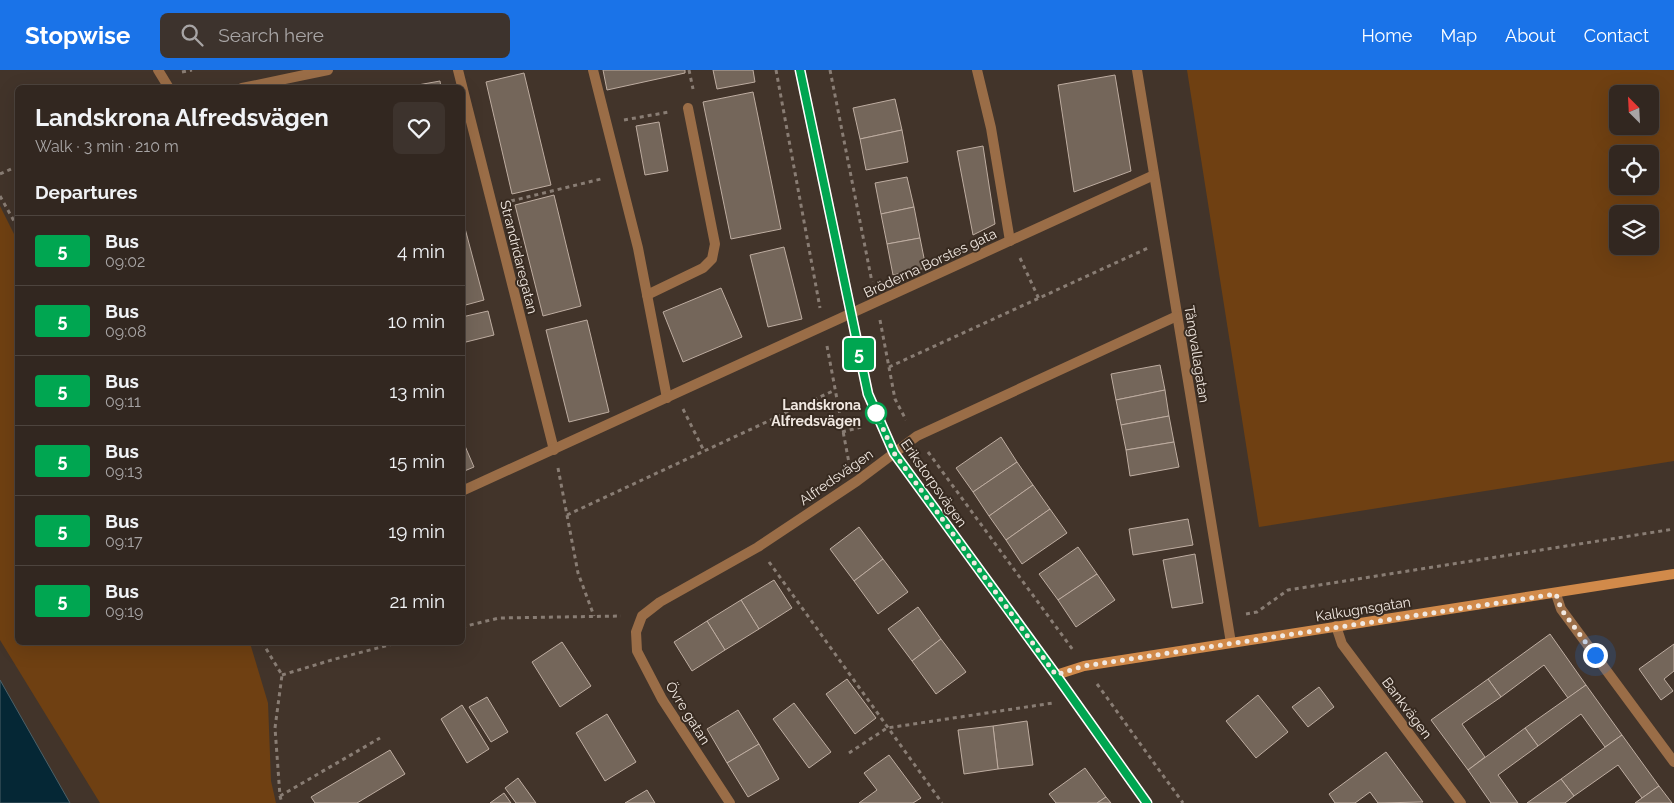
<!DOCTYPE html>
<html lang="en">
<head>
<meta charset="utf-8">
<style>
	:root { --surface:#322720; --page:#3d332d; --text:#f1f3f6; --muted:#a8a5a5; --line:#4d443e; --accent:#1a73e8 }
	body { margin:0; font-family:Raleway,sans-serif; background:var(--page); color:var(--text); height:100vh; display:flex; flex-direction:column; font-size:19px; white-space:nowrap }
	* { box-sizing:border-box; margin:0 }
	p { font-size:16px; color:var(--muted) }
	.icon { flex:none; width:28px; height:28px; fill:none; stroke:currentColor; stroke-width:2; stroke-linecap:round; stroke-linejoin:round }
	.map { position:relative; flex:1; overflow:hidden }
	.drawer { position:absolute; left:15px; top:15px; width:450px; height:560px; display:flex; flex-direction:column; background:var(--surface); border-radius:8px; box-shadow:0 5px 20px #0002,0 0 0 1px var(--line) }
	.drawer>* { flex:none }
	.badge { padding:0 10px; border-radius:4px; font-size:18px; line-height:32px }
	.needle { width:32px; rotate:336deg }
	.tools { position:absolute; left:1609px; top:15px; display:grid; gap:10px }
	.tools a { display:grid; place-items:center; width:50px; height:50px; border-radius:8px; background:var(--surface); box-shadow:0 5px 20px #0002,0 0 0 1px var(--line); font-size:25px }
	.you { position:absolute; width:25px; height:25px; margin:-12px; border:4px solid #fff; border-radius:50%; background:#1a73e8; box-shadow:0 0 0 8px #1a73e833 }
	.map>.badge { position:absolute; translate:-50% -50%; box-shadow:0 0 0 2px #fff }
	h2 { padding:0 20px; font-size:19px; line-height:45px }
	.round { display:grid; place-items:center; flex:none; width:52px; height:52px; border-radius:8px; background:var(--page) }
	.headline { display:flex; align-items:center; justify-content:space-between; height:85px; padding:0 20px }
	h1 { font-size:24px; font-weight:700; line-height:38px }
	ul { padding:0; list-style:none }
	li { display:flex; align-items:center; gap:15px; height:70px; padding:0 20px; border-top:1px solid var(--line) }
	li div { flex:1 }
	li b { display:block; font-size:19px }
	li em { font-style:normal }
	li .badge { min-width:55px; font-weight:700; text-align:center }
	header { display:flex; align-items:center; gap:30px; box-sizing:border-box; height:70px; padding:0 25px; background:var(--accent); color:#fff }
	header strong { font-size:24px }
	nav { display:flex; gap:28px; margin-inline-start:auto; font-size:18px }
	.search { width:350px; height:45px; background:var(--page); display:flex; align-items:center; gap:12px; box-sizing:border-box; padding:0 18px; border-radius:8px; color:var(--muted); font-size:19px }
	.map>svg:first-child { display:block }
	.green { fill:#6f4012; fill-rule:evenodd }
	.water { fill:#052735; stroke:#4c6169 }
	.building { fill:#74665a; stroke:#beada1 }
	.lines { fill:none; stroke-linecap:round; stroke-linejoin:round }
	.path { stroke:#897d74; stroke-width:3; stroke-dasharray:4 4; stroke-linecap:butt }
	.lane { stroke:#9a6d47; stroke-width:10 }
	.street { stroke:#9a6d47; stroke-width:10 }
	.secondary { stroke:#d18a4a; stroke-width:10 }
	.line-casing { stroke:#fff; stroke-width:11 }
	.line { stroke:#00a651; stroke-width:8 }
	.walk { stroke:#f1e8e1; stroke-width:5; stroke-dasharray:0 9 }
	.stop-dot { fill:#fff; stroke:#00a651; stroke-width:2.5 }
	.labels { text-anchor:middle; stroke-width:4; stroke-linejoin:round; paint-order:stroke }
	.street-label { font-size:14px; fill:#f1e8e1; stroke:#372a20 }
	.stop-label { font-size:14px; font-weight:bold; fill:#f1e8e1; stroke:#372a20; text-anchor:end }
</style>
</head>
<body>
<header>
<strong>Stopwise</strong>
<div class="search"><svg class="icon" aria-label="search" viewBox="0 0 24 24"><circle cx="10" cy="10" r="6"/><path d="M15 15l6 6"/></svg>Search here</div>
<nav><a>Home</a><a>Map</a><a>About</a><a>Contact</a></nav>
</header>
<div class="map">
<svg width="1674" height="733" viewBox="0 0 1674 733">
	<rect width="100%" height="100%" fill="#42342a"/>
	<g class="green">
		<path d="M1187,0h487v391l-415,66zM1618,24h32v32h-32zM1618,84h32v32h-32zM1618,144h32v32h-32z"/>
		<path d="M0,136l18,36v400l232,1 18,60 3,78 5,22h-176l-100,-163z"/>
	</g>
	<path class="water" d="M0,610l70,123h-70z"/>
	<g class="building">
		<path d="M603,0h82v3l-78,17z"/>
		<path d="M713,0h40l2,12 -38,7z"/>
		<path d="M524,3l27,112 -39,9 -26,-112z"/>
		<path d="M1115,5l16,96 -57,21 -16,-107z"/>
		<path d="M440,11l1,7h-40z"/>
		<path d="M753,22l28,137 -50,10 -28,-137z"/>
		<path d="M895,29l7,31 -42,9 -7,-31z"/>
		<path d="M659,52l9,49 -23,4 -9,-49z"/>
		<path d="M902,60l6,32 -42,8 -6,-31z"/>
		<path d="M983,76l12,78 -22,11 -16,-84z"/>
		<path d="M907,107l7,30 -33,7 -6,-31z"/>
		<path d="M554,125l27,111 -38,10 -28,-111z"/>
		<path d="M914,137l6,31 -33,6 -6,-30z"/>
		<path d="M462,147l22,83 -22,6z"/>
		<path d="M920,168l6,30 -33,7 -6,-31z"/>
		<path d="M784,177l18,72 -34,8 -18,-72z"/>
		<path d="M721,218l21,49 -59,25 -20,-50z"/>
		<path d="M488,241l6,24 -32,8v-26z"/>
		<path d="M587,250l22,92 -40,10 -23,-92z"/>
		<path d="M1160,295l5,25 -49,10 -5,-26z"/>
		<path d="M1165,320l4,26 -48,9 -5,-25z"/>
		<path d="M1169,346l5,26 -48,8 -5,-25z"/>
		<path d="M1001,367l16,25 -44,30 -17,-24z"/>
		<path d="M462,369l12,28 -12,5z"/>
		<path d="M1174,372l5,25 -49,9 -4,-26z"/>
		<path d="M1017,392l16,23 -44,31 -16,-24z"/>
		<path d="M1033,415l17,24 -44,31 -17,-24z"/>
		<path d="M1050,439l17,24 -45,31 -16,-24z"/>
		<path d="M1188,449l5,26 -60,10 -4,-26z"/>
		<path d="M859,457l24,32 -29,22 -24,-32z"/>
		<path d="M1078,477l19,27 -39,26 -19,-26z"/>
		<path d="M1195,484l8,49 -31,5 -9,-48z"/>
		<path d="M883,489l25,33 -30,22 -24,-33z"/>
		<path d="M1097,504l18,26 -39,27 -18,-27z"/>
		<path d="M774,510l18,28 -33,21 -18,-29z"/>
		<path d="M741,530l18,29 -34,21 -18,-29z"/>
		<path d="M918,537l23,32 -29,22 -24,-32z"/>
		<path d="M707,551l18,29 -33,21 -18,-29z"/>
		<path d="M1550,564l36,51 -18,13 -24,-33 -43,32 -13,-18z"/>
		<path d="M941,569l25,33 -30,22 -24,-33z"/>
		<path d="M562,572l29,44 -31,21 -28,-45z"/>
		<path d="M1674,574v27l-10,8 9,12 -12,9 -22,-31z"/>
		<path d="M847,609l29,39 -21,16 -29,-40z"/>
		<path d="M1488,609l13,18 -39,27 23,33 -17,13 -37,-50z"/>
		<path d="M1586,615l36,50 -17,12 -24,-33 -43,32 -13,-18z"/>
		<path d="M1319,617l15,20 -26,20 -16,-20z"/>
		<path d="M1258,625l30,37 -32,26 -30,-37z"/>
		<path d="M487,627l21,35 -17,10 -22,-35z"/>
		<path d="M794,633l37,49 -22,16 -36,-49z"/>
		<path d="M462,635l27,44 -22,14 -26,-44z"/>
		<path d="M738,640l21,34 -32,19 -20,-34z"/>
		<path d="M607,644l29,48 -31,19 -29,-48z"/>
		<path d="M1027,651l6,44 -35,4 -5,-43z"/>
		<path d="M993,656l5,43 -34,5 -6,-44z"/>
		<path d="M1525,658l13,18 -40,29 20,28h-27l-23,-33z"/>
		<path d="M1622,665l37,51 -17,12 -24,-33 -44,31 -13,-17z"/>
		<path d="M759,674l20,35 -31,18 -21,-34z"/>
		<path d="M390,680l15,24 -48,29h-42l-4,-6z"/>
		<path d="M1386,682l37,50 -45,1 -8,-11 -15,11h-20l-6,-9z"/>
		<path d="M889,685l32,43 -8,5h-54l18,-13 -13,-17z"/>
		<path d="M1085,698l21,29 -9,6h-41l-7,-9z"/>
		<path d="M518,708l18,25h-20l-11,-15z"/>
		<path d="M1561,709l13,17 -9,7h-38z"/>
		<path d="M1659,716l13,17h-37l7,-5z"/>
		<path d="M647,720l8,13h-30z"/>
		<path d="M504,723l7,10h-21z"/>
		<path d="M1106,727l5,6h-14z"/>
	</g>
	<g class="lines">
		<g class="path">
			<path d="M689,0l4,19"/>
			<path d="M776,0l44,238"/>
			<path d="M830,0l42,212"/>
			<path d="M182,2l10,-2"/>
			<path d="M624,50l45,-8"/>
			<path d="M0,104l18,-8"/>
			<path d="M0,126l18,32"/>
			<path d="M511,131l90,-22"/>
			<path d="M1020,188l19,41"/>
			<path d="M880,250l15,79 11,21"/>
			<path d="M827,276l22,117"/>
			<path d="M889,297l259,-119"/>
			<path d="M683,339l21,42"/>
			<path d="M842,362l19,-5"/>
			<path d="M928,382l145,198"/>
			<path d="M558,398l20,105 16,43"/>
			<path d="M567,445l268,-125"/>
			<path d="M769,492l173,241"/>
			<path d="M1246,544l11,-2 31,-22 386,-61"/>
			<path d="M462,557l37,-9 122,-2"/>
			<path d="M262,572l20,33 -7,53 5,68 2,7"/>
			<path d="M282,605l53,-16 66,-17"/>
			<path d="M1097,614l86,119"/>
			<path d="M849,683l38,-25 166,-25"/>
			<path d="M280,726l100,-58"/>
		</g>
		<g class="lane">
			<path d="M977,0l14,58 19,113"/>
			<path d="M1556,524l5,15 113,153"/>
		</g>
		<g class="street">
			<path d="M158,0l11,18"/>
			<path d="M458,0l96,380"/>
			<path d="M593,0l45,178 29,150"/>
			<path d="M1137,0l94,573"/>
			<path d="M242,18l86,-18"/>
			<path d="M647,225l56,-27 9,-9 3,-15 -27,-136"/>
			<path d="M462,421l692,-316"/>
			<path d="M1336,556l6,18 119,159"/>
			<path d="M730,733l-68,-104 -25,-48 -1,-19 6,-16 18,-14 98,-55 99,-66 60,-45 260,-120"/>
		</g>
		<g class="secondary">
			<path d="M800,0l68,324 26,59 162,222 91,128"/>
			<path d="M1056,605l28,-9 590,-92"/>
		</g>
	</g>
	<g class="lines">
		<defs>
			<path id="line" d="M800,0l68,324 26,59 162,222 91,128"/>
		</defs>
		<use href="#line" class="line-casing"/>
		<use href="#line" class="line"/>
		<path class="walk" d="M876,343l18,40 162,222 28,-9 472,-72 5,15 34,46"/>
	</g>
	<circle class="stop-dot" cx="876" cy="343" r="10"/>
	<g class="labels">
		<g class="street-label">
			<text transform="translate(519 187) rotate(76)" y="5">Strandridaregatan</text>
			<text transform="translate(930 193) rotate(-25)" y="5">Bröderna Borstes gata</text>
			<text transform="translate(1197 284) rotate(81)" y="5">Tångvallagatan</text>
			<text transform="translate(836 407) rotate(-35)" y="5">Alfredsvägen</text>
			<text transform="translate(934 413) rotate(55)" y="5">Erikstorpsvägen</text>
			<text transform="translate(1363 539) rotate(-9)" y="5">Kalkugnsgatan</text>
			<text transform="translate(1407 638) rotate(53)" y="5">Bankvägen</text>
			<text transform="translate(688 643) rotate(58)" y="5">Övre gatan</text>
		</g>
		<g class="stop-label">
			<text x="861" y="340">Landskrona<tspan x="861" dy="16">Alfredsvägen</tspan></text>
		</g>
	</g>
</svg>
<div class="tools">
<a><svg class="needle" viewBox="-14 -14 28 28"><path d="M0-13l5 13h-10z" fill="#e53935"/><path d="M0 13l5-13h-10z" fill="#a8a5a5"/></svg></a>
<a><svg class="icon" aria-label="locate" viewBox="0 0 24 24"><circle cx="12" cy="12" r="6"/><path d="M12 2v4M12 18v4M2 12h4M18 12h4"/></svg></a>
<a><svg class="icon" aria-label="layers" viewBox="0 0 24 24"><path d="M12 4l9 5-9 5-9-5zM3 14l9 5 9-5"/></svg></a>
</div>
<div class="you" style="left:1595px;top:585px"></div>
<b class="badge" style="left:859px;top:284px;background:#00a651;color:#fff">5</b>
<section class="drawer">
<div class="headline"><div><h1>Landskrona Alfredsvägen</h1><p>Walk · 3 min · 210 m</p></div><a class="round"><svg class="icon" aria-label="heart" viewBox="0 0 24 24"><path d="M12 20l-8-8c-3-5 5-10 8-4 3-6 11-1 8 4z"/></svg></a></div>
<h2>Departures</h2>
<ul>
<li><span class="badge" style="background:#00a651;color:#fff">5</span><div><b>Bus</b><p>09:02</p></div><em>4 min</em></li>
<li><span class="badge" style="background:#00a651;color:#fff">5</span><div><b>Bus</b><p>09:08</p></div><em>10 min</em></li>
<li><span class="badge" style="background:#00a651;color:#fff">5</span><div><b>Bus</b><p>09:11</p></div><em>13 min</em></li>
<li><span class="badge" style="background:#00a651;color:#fff">5</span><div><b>Bus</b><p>09:13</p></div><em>15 min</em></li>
<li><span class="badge" style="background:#00a651;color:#fff">5</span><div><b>Bus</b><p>09:17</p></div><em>19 min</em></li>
<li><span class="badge" style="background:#00a651;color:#fff">5</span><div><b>Bus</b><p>09:19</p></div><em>21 min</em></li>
</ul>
</section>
</div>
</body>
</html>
